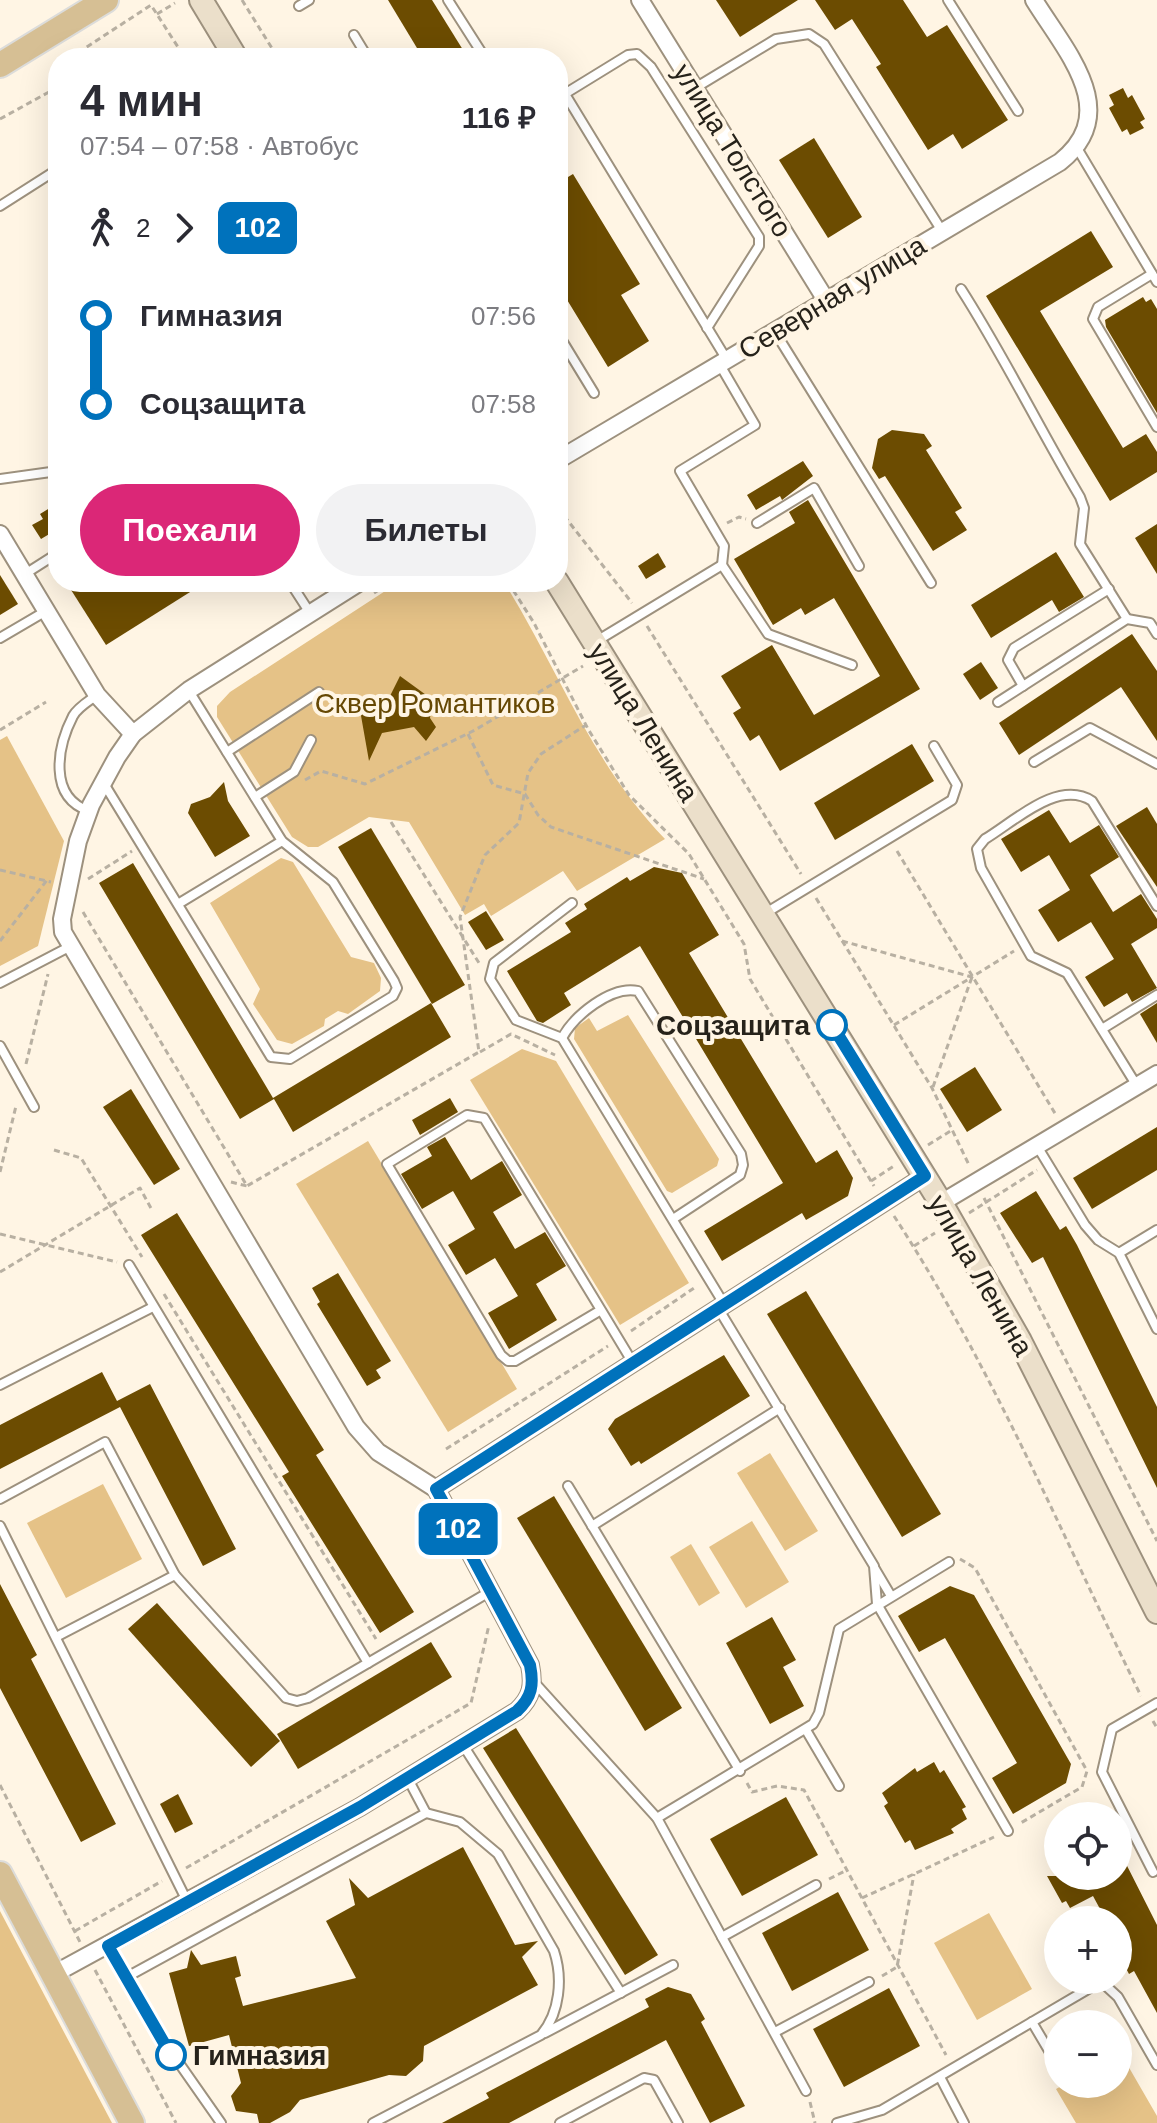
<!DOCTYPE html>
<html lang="ru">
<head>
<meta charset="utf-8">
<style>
	:root { --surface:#fff; --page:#f2f2f3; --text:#2b2b33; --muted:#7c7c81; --accent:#db2777 }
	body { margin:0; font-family:Helvetica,sans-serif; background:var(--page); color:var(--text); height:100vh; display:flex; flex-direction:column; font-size:30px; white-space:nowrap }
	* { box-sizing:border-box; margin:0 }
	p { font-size:26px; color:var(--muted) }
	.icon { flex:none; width:44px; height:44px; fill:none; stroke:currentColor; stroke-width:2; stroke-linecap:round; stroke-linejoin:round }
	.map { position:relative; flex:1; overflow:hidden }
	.drawer { position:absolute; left:48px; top:48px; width:520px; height:544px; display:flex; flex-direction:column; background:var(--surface); border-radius:32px; box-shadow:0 8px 32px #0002 }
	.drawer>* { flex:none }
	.badge { padding:0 16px; border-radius:12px; font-size:28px; line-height:52px }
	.buttons { position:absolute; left:1044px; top:1802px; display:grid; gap:16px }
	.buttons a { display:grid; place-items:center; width:88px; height:88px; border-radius:50%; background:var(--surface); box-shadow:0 8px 32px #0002; font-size:40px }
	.map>.badge { position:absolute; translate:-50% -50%; box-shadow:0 0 0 4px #fff }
	.legs { display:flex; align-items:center; gap:12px; height:88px; padding:0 32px; font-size:26px }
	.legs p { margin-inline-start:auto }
	.head { display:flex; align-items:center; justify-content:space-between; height:136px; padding:0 32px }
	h1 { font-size:44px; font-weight:600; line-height:60px }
	.primary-button { display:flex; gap:16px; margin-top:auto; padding:16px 32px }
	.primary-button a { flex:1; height:92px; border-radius:48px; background:var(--accent); color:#fff; font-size:32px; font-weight:600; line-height:92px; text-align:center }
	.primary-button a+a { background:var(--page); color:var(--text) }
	ul { padding:0 32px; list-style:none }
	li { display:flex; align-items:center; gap:28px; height:88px; font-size:30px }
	li i { display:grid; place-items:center; width:12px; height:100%; margin:0 10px; background:currentColor }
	li i::after { content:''; width:20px; height:20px; margin:-10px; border:6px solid; border-radius:50%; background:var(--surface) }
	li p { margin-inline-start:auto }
	li:first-child i { background:linear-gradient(#0000 50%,currentColor 0) }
	li:last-child i { background:linear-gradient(currentColor 50%,#0000 0) }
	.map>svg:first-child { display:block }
	.green { fill:#e5c287 }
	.building { fill:#6c4c01 }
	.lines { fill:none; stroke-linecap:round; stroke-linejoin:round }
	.lane-casing { stroke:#9d917e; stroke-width:12 }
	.street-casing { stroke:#9d917e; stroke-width:20 }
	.secondary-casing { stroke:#9d917e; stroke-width:26 }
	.primary-casing { stroke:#dcdcda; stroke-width:28 }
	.path { stroke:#b8b0a2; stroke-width:3; stroke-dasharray:6 4; stroke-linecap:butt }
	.lane { stroke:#fff; stroke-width:8 }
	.street { stroke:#fff; stroke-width:16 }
	.secondary { stroke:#ebdfca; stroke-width:22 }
	.primary { stroke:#d6bf94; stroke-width:24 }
	.line-1-casing { stroke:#fff; stroke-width:18 }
	.line-1 { stroke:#0072bc; stroke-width:12 }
	.stop-1-dot { fill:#fff; stroke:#0072bc; stroke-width:4 }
	.labels { text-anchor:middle; stroke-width:8; stroke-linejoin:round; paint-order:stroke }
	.street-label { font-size:28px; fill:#26221a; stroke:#fff5e4 }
	.park-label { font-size:28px; fill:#664804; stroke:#fff5e4 }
	.stop-label { font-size:28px; font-weight:bold; fill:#26221a; stroke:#fff5e4; text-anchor:end }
</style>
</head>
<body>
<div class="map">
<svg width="1157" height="2123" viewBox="0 0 1157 2123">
	<rect width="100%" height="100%" fill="#fff5e4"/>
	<g class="green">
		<path d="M399,582h105c56,90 86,179 161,257l-88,52 -14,-20 -72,45 -7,-12 -19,11 -56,-93 -40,-5 -51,30h-10l-16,-10 -75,-120v-11l13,-14z"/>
		<path d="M7,736l57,105 -26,105 -38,20v-226z"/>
		<path d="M281,858l12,4 58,95 23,6 7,15 -1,13 -32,23 -10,-3 -13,8 -1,7 -32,18 -15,-4 -24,-36 7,-15 -50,-86z"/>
		<path d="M628,1015l91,144 -2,7 -45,27 -5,-2 -93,-152 1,-11 14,-10 8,13z"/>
		<path d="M522,1049l34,12 133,222 -69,42 -150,-245z"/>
		<path d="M368,1141l149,248 -69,43 -152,-248z"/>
		<path d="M770,1453l48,78 -33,20 -48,-78z"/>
		<path d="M103,1484l39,75 -76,39 -39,-75z"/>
		<path d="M752,1521l37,61 -43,26 -37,-61z"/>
		<path d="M691,1544l29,49 -21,13 -29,-49z"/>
		<path d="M0,1911l112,212h-112z"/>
		<path d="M989,1913l43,76 -55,31 -43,-77z"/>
		<path d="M1120,2052l37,64v7h-81l-20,-34 9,-5h53z"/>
	</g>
	<g class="building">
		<path d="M388,0h44l36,58h-45z"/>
		<path d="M716,0h82l-58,37z"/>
		<path d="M815,0h88l24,37 20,-12 61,95 -46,29 -9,-15 -25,16 -52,-83 5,-3 -29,-45 -17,11z"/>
		<path d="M1123,88l5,10 4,-3 13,24 -5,3 4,6 -14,7 -3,-6 -5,3 -13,-24 5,-3 -5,-10z"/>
		<path d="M814,138l48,79 -34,21 -49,-78z"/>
		<path d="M573,174l67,110 -19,11 28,46 -41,26 -50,-82v-102z"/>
		<path d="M1091,231l22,36 -73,44 83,137 23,-14 11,18v20l-47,29 -124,-205z"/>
		<path d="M1143,297l3,5 5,-3 6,10v104l-51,-86 -1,-7z"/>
		<path d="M892,430l32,4 8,12 -6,4 36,58 -7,4 12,18 -34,21 -48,-75 -6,3 -7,-11 6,-29z"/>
		<path d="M803,461l10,15 -31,24 -2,-4 -24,14 -9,-15z"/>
		<path d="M808,500l112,189 -140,82 -21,-36 -9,6 -17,-28 8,-5 -20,-32 51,-31 42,70 66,-39 -46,-78 -29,17 -4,-7 -28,17 -39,-66 61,-36 -6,-11z"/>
		<path d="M53,506l5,3v36l-7,-12 -10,6 -9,-14 11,-6 -3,-5z"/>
		<path d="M1157,524v50l-22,-36z"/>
		<path d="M1056,552l28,45 -25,15 -7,-12 -61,38 -20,-33z"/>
		<path d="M658,553l8,14 -20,12 -8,-13z"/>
		<path d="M0,575l18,29 -18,11z"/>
		<path d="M66,582h140l-100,63z"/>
		<path d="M1132,634l25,37v70l-36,-54 -102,68 -20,-32z"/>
		<path d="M981,662l17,26 -18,12 -17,-26z"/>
		<path d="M400,676l33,24 -3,18 6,9 -10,14 -12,-14 -32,6 -13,28 -9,-51 25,-4z"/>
		<path d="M912,744l22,37 -99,59 -21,-37z"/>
		<path d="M224,782l4,19 22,35 -35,21 -27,-44 3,-9 19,-7z"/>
		<path d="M1147,807l10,17v63l-41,-61z"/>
		<path d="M1049,810l21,33 29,-18 20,32 -29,18 23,37 28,-18 16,25v9l-26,16 26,44 -25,14 -5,-9 -23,14 -19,-30 29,-18 -23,-37 -33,20 -20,-32 32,-20 -21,-35 -28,17 -20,-33z"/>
		<path d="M371,828l94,157 -33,19 -94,-157z"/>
		<path d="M133,863l140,235 158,-95 20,34 -158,95 -19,-33 -34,20 -141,-236z"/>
		<path d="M654,867l28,6 37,62 -30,18 127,210 21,-13 16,28 -5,18 -42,24 -4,-7 -80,48 -18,-30 79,-48 -143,-237 -76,47 7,12 -28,18 -6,-2 -30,-50 64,-39 -6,-9 22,-14 -3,-5 43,-27 3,4z"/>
		<path d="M486,911l18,29 -18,10 -18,-28z"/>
		<path d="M1157,1003v40l-17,-29z"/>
		<path d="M975,1067l27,43 -35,22 -27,-43z"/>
		<path d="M131,1089l49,80 -26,16 -51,-78z"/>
		<path d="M450,1098l8,14 -38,23 -8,-15z"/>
		<path d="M1157,1127v43l-65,39 -19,-31z"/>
		<path d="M445,1137l26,43 31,-19 20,34 -29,17 22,37 30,-17 21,34 -30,18 21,36 -48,29 -21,-36 30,-17 -23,-38 -29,17 -18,-30 27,-16 -22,-38 -31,18 -21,-35 31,-18 -5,-9z"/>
		<path d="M1036,1191l24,39 6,-4 11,19 80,162v81l-114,-231 -11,6 -32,-50z"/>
		<path d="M177,1213l147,237 -8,5 98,157 -34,21 -98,-157 7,-4 -148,-237z"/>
		<path d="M338,1273l53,88 -15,9 5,8 -14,8 -50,-82 3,-2 -8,-14z"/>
		<path d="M806,1291l135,223 -39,23 -135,-223z"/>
		<path d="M724,1355l26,41 -109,68 -2,-3 -8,5 -23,-37 7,-10z"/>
		<path d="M102,1372l15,29 33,-17 86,165 -33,17 -83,-159 -120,62v-44z"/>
		<path d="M554,1496l128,212 -37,23 -128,-213z"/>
		<path d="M0,1584l37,71 -6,4 85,165 -35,18 -81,-154z"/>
		<path d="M950,1586l24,9 97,169 -5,19 -53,31 -21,-36 25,-15 -72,-125 -26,14 -21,-36z"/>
		<path d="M157,1603l123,138 -29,26 -123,-138z"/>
		<path d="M772,1617l24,43 -13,7 21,39 -34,18 -44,-81z"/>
		<path d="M431,1642l21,35 -154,92 -21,-35z"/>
		<path d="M516,1728l142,227 -33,20 -142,-227z"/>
		<path d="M934,1762l6,11 4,-3 22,37 -4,2 5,10 -16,10 3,4 -39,17 -5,-10 -5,3 -21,-37 4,-3 -6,-10 33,-25 2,4z"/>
		<path d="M178,1794l15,30 -18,9 -15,-29z"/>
		<path d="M786,1797l32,58 -76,41 -32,-57z"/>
		<path d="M463,1847l52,98 23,-4 -16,16 16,28 -114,61 -1,15 -17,15 -17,-1 -89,25 -10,12 -20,11h-11l-2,-9 -21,-3 -5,-15 10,-13 -12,-48 -40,11 -20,-73 18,-5 4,-18 10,15 35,-9 5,20 -6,2 8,28 113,-28 -30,-57 29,-16 -6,-27 19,20z"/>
		<path d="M1118,1848l39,77v88l-23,-42 -5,3 -11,-21v-33h-12l-13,-24 -23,12 -4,-7 -4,2 -15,-27h71z"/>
		<path d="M838,1892l31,58 -77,41 -30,-58z"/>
		<path d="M668,1987l23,7 14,25 -4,3 44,84 -35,17 -44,-83 -157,83h-67l47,-25 -3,-5 163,-86 -4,-8z"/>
		<path d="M889,1988l31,58 -76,41 -31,-58z"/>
	</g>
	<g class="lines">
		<defs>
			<g id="lane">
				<path d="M448,0l37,58"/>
				<path d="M948,0l70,111"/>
				<path d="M299,6l10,-6"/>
				<path d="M354,35l14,23"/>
				<path d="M695,88l81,-49 33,-5 15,10 118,187"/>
				<path d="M565,94l162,266"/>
				<path d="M558,98l70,-43 9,-1 14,13 108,170v9l-52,82"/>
				<path d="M1077,148l80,134"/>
				<path d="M0,206l58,-37"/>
				<path d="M1152,274l-54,33 -5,12 64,108"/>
				<path d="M961,289c43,67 78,139 119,208l4,11 -4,36 47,75"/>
				<path d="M775,332l156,251"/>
				<path d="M558,334l36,59"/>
				<path d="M720,365l35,60 -75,46 44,75 -2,19"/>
				<path d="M0,479l58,-8"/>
				<path d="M757,523l57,-35 45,78"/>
				<path d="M25,574l33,-21"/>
				<path d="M290,582l20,31"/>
				<path d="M0,638l46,-27"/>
				<path d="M595,642l127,-77 46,69 84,31"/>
				<path d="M1023,686l-15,-26 6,-12 95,-59"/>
				<path d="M998,702l129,-83 23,4 7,11"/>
				<path d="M227,752l92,-60"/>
				<path d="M1034,762l56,-34 67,36"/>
				<path d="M103,782l168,275 19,2 103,-63 4,-8 -3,-7 -61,-99 -51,-41 -93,-150"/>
				<path d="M255,797l39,-25 17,-32"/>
				<path d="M89,811c-41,-14 -32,-64 -16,-95 5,-9 16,-15 24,-21"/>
				<path d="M572,903l-78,60 -4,16 26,41 46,18 162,266"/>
				<path d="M178,904l104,-63"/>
				<path d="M764,914l188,-114 5,-15 -23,-39"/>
				<path d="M0,983l69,-36"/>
				<path d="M1102,1029l55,-34"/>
				<path d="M562,1038c12,-22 49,-53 76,-47l103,163 2,11 -3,10 -67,44"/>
				<path d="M0,1046l34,61"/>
				<path d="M1137,1086l-70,-113 -36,-17 -50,-88 -4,-19 8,-10c30,-18 73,-60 107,-38l65,105"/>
				<path d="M1037,1146l48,79 13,15 21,13 38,76"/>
				<path d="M1119,1253l38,-23"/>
				<path d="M129,1265l239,398 123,-72"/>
				<path d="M718,1308l156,258 3,38 131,227"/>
				<path d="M601,1310l-86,51h-7l-7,-6 -114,-191 80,-49 17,3 117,192 32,53"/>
				<path d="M0,1385l153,-78"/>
				<path d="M568,1486l172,285"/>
				<path d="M0,1499l105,-57 70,133 111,123 11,3 11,-3 60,-35"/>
				<path d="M0,1526l187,375"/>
				<path d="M592,1526l188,-118"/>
				<path d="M875,1569l16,27"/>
				<path d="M56,1637l119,-62"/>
				<path d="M534,1682l123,136 149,273"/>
				<path d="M806,1730l33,56"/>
				<path d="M463,1745l158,248"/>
				<path d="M657,1818l156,-94 6,-11 20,-84 110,-67"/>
				<path d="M1153,1872l-51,-100 10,-43 45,-26"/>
				<path d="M722,1937l94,-52"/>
				<path d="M108,1946l36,67 77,110"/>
				<path d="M125,1978l301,-165"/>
				<path d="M1032,2022l26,44"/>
				<path d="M775,2032l94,-50"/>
				<path d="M545,2033l128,-68"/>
				<path d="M940,2077l24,46"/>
				<path d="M373,2123l168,-88c19,-22 22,-57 13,-84l-56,-97 -38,-32 -34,-9 -18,-34"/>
				<path d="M560,2123l84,-45 10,2 24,43"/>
				<path d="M837,2123l45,-13 213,-125h10l13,12 39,68"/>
			</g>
			<g id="street">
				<path d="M640,0l186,300"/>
				<path d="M558,460l502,-298c63,-50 6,-110 -26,-162"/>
				<path d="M0,534l97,161 36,39"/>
				<path d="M941,1203l216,-129"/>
				<path d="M436,1489l489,-313"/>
				<path d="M54,1974l306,-167 157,-96c15,-14 17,-26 13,-46l-94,-176 -58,-37 -22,-25 -293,-495 -1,-13 16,-78 13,-36 26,-48 16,-23 56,-44 171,-108"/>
			</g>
			<g id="secondary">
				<path d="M201,0l35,58"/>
				<path d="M557,582l384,621 79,138 137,271"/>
			</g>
			<g id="primary">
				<path d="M0,65l106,-65"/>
				<path d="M0,1874l132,249"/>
			</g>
		</defs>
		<use href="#lane" class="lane-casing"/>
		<use href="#street" class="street-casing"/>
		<use href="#secondary" class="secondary-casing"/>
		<use href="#primary" class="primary-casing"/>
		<g class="path">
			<path d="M242,0l36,58"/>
			<path d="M157,14l18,-11"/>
			<path d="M70,58l81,-53 34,53"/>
			<path d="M0,119l49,-27 9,-15"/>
			<path d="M558,508l74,95"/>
			<path d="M727,523l12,-6 7,2"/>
			<path d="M508,582l26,41 54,106 41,66 60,59 55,90 6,35 124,207"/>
			<path d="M374,593l17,-11"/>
			<path d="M647,626l154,248"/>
			<path d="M0,730l46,-28"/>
			<path d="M468,734l25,51 32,9 13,21 13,12 153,52"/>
			<path d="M305,780l16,-9 44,13 110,-54 108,-64"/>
			<path d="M391,822l88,141"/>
			<path d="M897,851l159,264"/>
			<path d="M0,870l51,12"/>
			<path d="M88,879l44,-28"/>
			<path d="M816,898l116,190 37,77"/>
			<path d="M83,912l164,274 232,-134 -19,-135 25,-62 34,-32 9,-50 13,-19 45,-29"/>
			<path d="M0,941l47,-61"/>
			<path d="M842,941l130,36 42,-26"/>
			<path d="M894,1025l78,-48"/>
			<path d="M480,1052l31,-18 44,21"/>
			<path d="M26,1064l22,-90"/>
			<path d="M933,1087l39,-110"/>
			<path d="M928,1145l24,-15"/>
			<path d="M54,1150l27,8 61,99"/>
			<path d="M0,1172l16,-66"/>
			<path d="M871,1181l23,-15"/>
			<path d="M231,1182l16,4"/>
			<path d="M984,1198l173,343"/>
			<path d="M969,1213l68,-43"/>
			<path d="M894,1216c97,149 169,321 247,480"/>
			<path d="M0,1234l117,28"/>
			<path d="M914,1246l21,-13"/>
			<path d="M0,1272l140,-84 12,22"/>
			<path d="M164,1294l212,345"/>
			<path d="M631,1331l66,-45"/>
			<path d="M446,1449l162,-103"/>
			<path d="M960,1559l15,9 112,203 -5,16 -63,37"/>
			<path d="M1153,1721l4,7"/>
			<path d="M747,1783l5,9 25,-6 27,4 142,265"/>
			<path d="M0,1785l80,157"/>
			<path d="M186,1868l285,-165 18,-78"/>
			<path d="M829,1879l18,-9"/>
			<path d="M862,1898l132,-61"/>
			<path d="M75,1931l87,-50"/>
			<path d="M95,1970l81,153"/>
			<path d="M882,1976l15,-9 17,-93"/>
			<path d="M810,2102l5,21"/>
		</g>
		<use href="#lane" class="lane"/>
		<use href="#street" class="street"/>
		<use href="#secondary" class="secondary"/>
		<use href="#primary" class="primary"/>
	</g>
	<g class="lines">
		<defs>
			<path id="line-1" d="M171,2055l-63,-109 252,-139 157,-96c15,-14 17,-26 13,-46l-94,-176 489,-313 -93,-151"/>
		</defs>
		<use href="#line-1" class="line-1-casing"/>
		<use href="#line-1" class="line-1"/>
	</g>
	<g class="stop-1-dot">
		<circle cx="832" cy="1025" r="14"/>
		<circle cx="171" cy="2055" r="14"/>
	</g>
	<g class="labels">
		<g class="street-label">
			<text transform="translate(733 150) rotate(58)" y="10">улица Толстого</text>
			<text transform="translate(832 297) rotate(-31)" y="10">Северная улица</text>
			<text transform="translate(644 722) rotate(58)" y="10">улица Ленина</text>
			<text transform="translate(981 1275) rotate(60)" y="10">улица Ленина</text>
		</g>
		<g class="park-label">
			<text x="435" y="713">Сквер Романтиков</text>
		</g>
		<g class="stop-label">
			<text x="810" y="1035">Соцзащита</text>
			<text x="193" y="2065" text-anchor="start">Гимназия</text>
		</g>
	</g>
</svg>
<div class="buttons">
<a><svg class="icon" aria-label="locate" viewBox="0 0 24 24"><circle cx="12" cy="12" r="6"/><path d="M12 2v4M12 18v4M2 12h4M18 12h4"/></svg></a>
<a>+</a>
<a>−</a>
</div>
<b class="badge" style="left:458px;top:1529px;background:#0072bc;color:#fff">102</b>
<section class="drawer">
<div class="head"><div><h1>4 мин</h1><p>07:54 – 07:58 · Автобус</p></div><b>116 ₽</b></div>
<div class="legs"><svg class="icon" aria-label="walk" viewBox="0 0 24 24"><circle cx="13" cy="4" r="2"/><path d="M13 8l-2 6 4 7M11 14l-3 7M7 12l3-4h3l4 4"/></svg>2<svg class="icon" aria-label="forward" viewBox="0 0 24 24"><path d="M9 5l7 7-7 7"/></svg><b class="badge" style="background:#0072bc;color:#fff">102</b></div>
<ul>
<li><i style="color:#0072bc"></i><b>Гимназия</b><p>07:56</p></li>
<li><i style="color:#0072bc"></i><b>Соцзащита</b><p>07:58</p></li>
</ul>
<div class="primary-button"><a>Поехали</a><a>Билеты</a></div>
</section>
</div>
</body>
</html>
